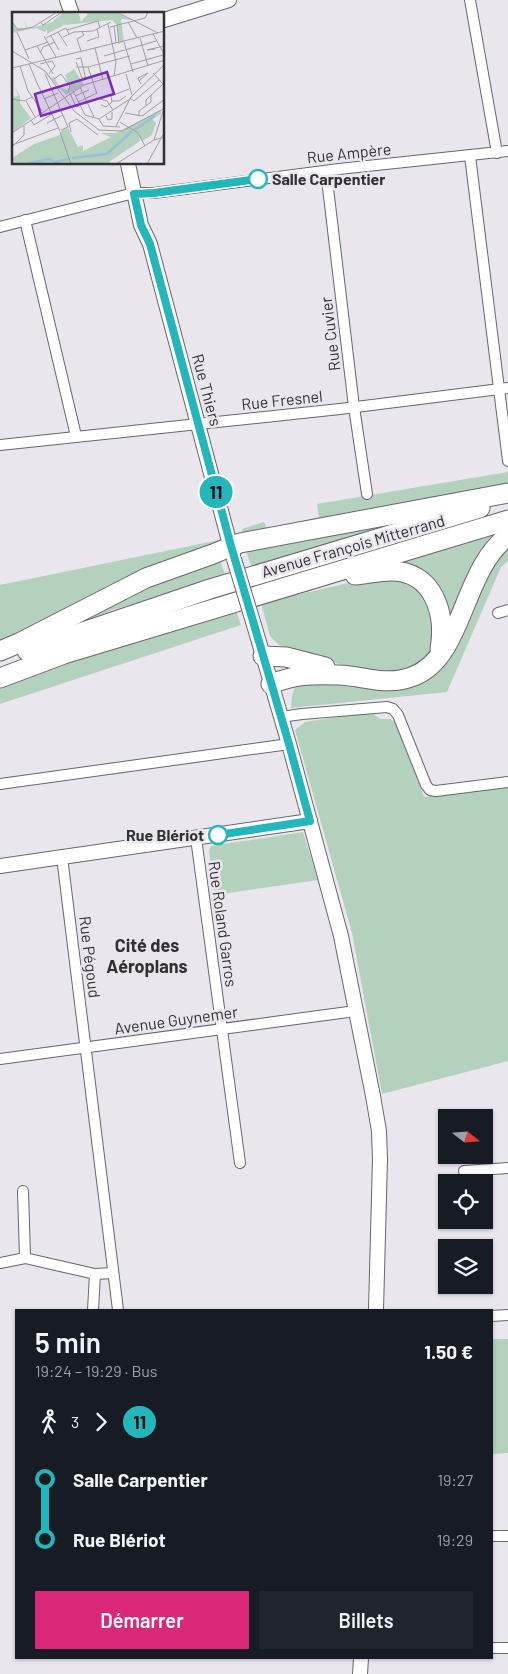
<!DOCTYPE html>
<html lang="fr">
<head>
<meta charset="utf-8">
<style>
	:root { --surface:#171b24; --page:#20242c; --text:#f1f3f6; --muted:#9ea1a6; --accent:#db2777 }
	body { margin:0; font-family:Barlow,sans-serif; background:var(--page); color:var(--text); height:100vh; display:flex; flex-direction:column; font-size:19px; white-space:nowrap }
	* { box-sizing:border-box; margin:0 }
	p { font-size:16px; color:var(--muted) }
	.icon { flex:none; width:28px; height:28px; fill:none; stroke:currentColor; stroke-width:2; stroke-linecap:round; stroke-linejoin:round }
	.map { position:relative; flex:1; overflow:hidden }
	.drawer { position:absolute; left:15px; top:1309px; width:478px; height:350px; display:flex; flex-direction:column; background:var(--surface); border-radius:0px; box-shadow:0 1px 4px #0004 }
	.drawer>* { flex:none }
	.badge { padding:0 10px; border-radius:16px; font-size:18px; line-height:32px }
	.needle { width:32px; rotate:107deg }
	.buttons { position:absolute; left:438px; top:1109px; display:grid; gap:10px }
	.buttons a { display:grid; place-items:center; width:55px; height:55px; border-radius:0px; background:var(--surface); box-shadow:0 1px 4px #0004; font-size:25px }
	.map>.badge { position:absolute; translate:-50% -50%; box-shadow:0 0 0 2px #fff }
	.legs { display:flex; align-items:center; gap:8px; height:55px; padding:0 20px; font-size:16px }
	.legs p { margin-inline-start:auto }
	.head { display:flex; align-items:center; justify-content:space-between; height:85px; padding:0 20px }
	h1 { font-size:28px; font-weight:600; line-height:38px }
	.action { display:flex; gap:10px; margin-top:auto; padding:10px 20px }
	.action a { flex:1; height:58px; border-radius:0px; background:var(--accent); color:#fff; font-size:20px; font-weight:600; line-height:58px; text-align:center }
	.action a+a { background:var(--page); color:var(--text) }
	ul { padding:0 20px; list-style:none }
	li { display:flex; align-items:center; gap:18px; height:60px; font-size:19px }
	li i { display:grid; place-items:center; width:8px; height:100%; margin:0 6px; background:currentColor }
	li i::after { content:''; width:12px; height:12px; margin:-6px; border:4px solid; border-radius:50%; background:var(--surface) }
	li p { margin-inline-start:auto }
	li:first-child i { background:linear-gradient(#0000 50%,currentColor 0) }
	li:last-child i { background:linear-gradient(currentColor 50%,#0000 0) }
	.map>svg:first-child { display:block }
	.green { fill:#b4d1be }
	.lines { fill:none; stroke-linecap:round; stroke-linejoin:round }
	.street-casing { stroke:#68656b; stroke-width:12 }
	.secondary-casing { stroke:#68656b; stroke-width:16 }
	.highway-casing { stroke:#68656b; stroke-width:21 }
	.street { stroke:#fff; stroke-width:10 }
	.secondary { stroke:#fff; stroke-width:14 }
	.highway { stroke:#fff; stroke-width:19 }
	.secondary-bridge-casing { stroke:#68656b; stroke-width:16; stroke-linecap:butt }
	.secondary-bridge { stroke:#fff; stroke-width:14 }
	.line-1-casing { stroke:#fff; stroke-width:11 }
	.line-1 { stroke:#23b6bb; stroke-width:8 }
	.stop-1-dot { fill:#fff; stroke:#23b6bb; stroke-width:2.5 }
	.labels { text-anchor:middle; stroke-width:5; stroke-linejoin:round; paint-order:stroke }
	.street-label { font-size:16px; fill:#313033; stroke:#eae6ee }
	.stop-label { font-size:16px; font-weight:bold; fill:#313033; stroke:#eae6ee; text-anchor:start }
	.neighbourhood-label { font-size:18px; font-weight:bold; fill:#313033; stroke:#eae6ee }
	.inset-river { fill:none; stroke:#94c1d7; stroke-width:2.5 }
	.inset-road { fill:none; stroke:#a09da3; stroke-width:1 }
	.view { fill:#7b2cbf; fill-opacity:0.15; stroke:#7b2cbf; stroke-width:2.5 }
	.inset-edge { fill:none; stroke:#313033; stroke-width:2.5 }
</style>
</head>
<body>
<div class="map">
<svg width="508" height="1674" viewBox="0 0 508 1674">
	<rect width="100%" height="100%" fill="#eae6ee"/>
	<g class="green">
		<path d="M508,472v14l-265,48 -1,-5 22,-7 3,7 52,-12 -2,-13z"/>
		<path d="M432,513l-180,56 -5,-16v-4z"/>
		<path d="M502,529l-52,96 -56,-64z"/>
		<path d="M219,540v3l-219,102v-60z"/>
		<path d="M508,542v19l-7,6 -54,125 -156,16 1,-12 3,-9c5,-3 12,-7 18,-8 7,-1 16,3 23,4 39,6 72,16 104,-14l38,-85z"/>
		<path d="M220,560l6,17 -113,33 -34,13v-2l73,-40z"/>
		<path d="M400,580c6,3 16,6 21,10 7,7 13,26 13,35 -1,11 0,25 -5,34 -20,32 -123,-4 -150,-14l-9,-9 -9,-33 96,-22z"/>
		<path d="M236,610l5,15 -241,79v-18l44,-16z"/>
		<path d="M371,712l9,7h10l7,5 27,73 84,-11v275l-126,33 -30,-161 -57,-203 10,-8z"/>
		<path d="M303,832l15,48 -103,15 -6,-44 2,-5z"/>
		<path d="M491,1339h17v114l-17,1z"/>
	</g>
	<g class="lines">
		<defs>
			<g id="street">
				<path d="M470,0l27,153"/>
				<path d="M470,156l38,305"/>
				<path d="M326,171l28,236 13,87"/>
				<path d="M25,220l51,216"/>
				<path d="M0,227l134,-34h20l185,-24 169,-18"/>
				<path d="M0,445l340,-36 168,-21"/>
				<path d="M498,613l10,-3"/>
				<path d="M281,717l21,-3 85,-7 6,2 5,6 28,70 4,5 6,1 72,-9"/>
				<path d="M0,784l289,-40"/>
				<path d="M196,838l44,325"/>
				<path d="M62,857l56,453"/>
				<path d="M0,1059l348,-47 7,-3"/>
				<path d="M464,1171l44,-3"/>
				<path d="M23,1191l2,67 70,16 18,-1"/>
				<path d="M0,1263l25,-5"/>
				<path d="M93,1310l2,-36"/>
				<path d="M491,1316l17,-1"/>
				<path d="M491,1536h17"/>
				<path d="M491,1648h17"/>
			</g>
			<g id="secondary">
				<path d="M67,0l5,14"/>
				<path d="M164,20l65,-20"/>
				<path d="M128,164l13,61 9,19 83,312"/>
				<path d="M254,625l35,119 52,192 32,160 6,35 1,28 -4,151"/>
				<path d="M0,866l310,-45"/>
				<path d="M360,1674l1,-16"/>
			</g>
			<g id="highway">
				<path d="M355,575c12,-1 24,-4 36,-4 43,0 55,43 49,78"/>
				<path d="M0,651l19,-8 127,-65 67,-24 27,-11 268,-50"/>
				<path d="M27,651l183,-62 270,-81"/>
				<path d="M263,656l23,1 39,10"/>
				<path d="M0,678l64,-24 444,-134"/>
				<path d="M271,684c26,-10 41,-10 68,-9 27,1 48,12 75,1 50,-20 48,-106 94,-140"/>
			</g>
		</defs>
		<use href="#street" class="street-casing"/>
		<use href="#secondary" class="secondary-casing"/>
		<use href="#highway" class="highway-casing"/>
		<use href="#street" class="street"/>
		<use href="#secondary" class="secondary"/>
		<use href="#highway" class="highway"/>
		<defs>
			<path id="secondary-bridge" d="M234,559l20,66"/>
		</defs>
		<use href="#secondary-bridge" class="secondary-bridge-casing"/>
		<use href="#secondary-bridge" class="secondary-bridge"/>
	</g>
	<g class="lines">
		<defs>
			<path id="line-1" d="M218,835l92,-14 -21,-77 -58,-198 -81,-302 -9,-19 -7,-31 20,-1 104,-14"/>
		</defs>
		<use href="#line-1" class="line-1-casing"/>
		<use href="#line-1" class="line-1"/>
	</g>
	<g class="stop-1-dot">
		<circle cx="258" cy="179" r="9"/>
		<circle cx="218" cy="835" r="9"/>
	</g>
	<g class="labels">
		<g class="street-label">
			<text transform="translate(349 153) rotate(-6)" y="6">Rue Ampère</text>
			<text transform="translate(330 334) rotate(-97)" y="6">Rue Cuvier</text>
			<text transform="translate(207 390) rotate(75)" y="6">Rue Thiers</text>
			<text transform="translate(282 400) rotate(-6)" y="6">Rue Fresnel</text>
			<text transform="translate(353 546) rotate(-16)" y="6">Avenue François Mitterrand</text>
			<text transform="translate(223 924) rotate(82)" y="6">Rue Roland Garros</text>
			<text transform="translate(90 957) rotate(83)" y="6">Rue Pégoud</text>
			<text transform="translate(176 1020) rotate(-8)" y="6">Avenue Guynemer</text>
		</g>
		<g class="stop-label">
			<text x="272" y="185">Salle Carpentier</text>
			<text x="204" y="841" text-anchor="end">Rue Blériot</text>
		</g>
		<g class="neighbourhood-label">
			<text x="147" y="952">Cité des<tspan x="147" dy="21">Aéroplans</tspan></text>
		</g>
	</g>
	<g transform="translate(12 12)">
		<rect width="152" height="152" fill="#eae6ee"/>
		<path d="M52,0l15,2 2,8 4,-5h13h-12l2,-5h27l17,8 -11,-1 3,23 -4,1 -3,-18 -5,-5 -48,5 -17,9v-5l-2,3 -9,-4 -24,5v-10l5,5h10l-4,-9 5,9 11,-2 13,-4zM23,50l17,16 2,-2 5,11 8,3 3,-3 -5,-12 9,-6 10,16 -18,10zM3,75l5,9v7l11,15 -19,15v-36l6,-1zM149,98v4l-9,5 4,4 -4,12 -10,6 -3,-5 1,5 -31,21 1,2h-98v-6l22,-14 26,-9 2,-5 6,-2 10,19 5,-2v6l28,-14 -11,-4h16z" fill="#b4d1be"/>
		<path class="inset-river" d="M122,118l21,-14M60,146l35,-4 25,-23M13,152l25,-5 5,3 15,-3"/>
		<path class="inset-road" d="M105,0l41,21M116,10l9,16M1,11l5,7 15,-3 24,-15M29,11l2,2 19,-13M96,12l8,38 -2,14M105,13l2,19M102,14l2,17M98,15l35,-9 3,-6M55,18l31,-9 2,7M5,20l12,27M46,20l9,14M141,22l12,22M32,24l12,21M39,24l8,14M51,25l11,-5 19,-1 18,-9M34,26l20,-10 3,6M128,26l8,28M75,29l12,-4 -2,-8M112,30l9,30M25,34l16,28M83,36l8,32M143,37l-8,1 17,-4M13,38l23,-8M0,39l33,20 29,40 25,19M69,39l-4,-12 7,-4 -2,-3M28,41l3,-6 12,-5M92,44l52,-15M64,47l5,-1 5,22M64,50l6,16h3M17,52l8,19M28,52l12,-3 3,5 -6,8M119,52l32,-9M8,54l8,25 14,20M64,55h12l42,-11M76,55l9,27M0,56l153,-37M141,61l12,13M33,62l23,53 -7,3M114,62l6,21M42,67l7,-5 9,12 -2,6M127,69l9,-8 -10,5v1l3,5M25,71l23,48M68,75l14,30M61,79l12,24 14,4 4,7 17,1M58,81l6,14 3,-1M63,84l14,-6M84,86l11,3 6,9M118,86l4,3 25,-21M0,87l12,2 8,-4M32,87l14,-6M14,89l9,16M100,89h7l7,-5M66,90l19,-9M89,93l5,2 6,-5 -1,-6 18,-7M134,93v-5l17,-16M113,101l17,3 23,-17M94,104l2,4 4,-1v-7M127,104v-5l12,-9v-7M87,107l31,-20M19,108l3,5 18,-11M108,110l18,11 7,13M35,111l16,-8M104,114l15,-29 34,-33M86,118l24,1 43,-23M48,120l11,32M59,120l-2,-9 8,-4 21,16M0,121l72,-48 81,-25M142,128l11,-35M0,133l46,-17M0,135l12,-12v-9M104,152l38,-24 11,-3M135,152l18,-33"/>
		<path class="view" d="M95,60l7,22 -73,22 -6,-22z"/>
		<rect width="152" height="152" class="inset-edge"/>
	</g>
</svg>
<div class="buttons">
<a><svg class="needle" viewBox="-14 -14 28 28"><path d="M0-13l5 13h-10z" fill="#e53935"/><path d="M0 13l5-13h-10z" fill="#9ea1a6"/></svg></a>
<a><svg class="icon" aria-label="locate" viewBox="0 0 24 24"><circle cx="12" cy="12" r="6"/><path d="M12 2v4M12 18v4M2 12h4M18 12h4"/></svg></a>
<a><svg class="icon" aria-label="layers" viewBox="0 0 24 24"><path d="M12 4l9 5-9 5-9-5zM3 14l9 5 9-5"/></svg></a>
</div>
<b class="badge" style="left:216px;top:492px;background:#23b6bb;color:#111">11</b>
<section class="drawer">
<div class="head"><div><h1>5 min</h1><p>19:24 – 19:29 · Bus</p></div><b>1.50 €</b></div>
<div class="legs"><svg class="icon" aria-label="walk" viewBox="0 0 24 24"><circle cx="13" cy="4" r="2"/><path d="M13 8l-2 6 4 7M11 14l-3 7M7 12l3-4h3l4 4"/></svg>3<svg class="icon" aria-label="forward" viewBox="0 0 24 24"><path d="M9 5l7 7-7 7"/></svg><b class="badge" style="background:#23b6bb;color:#111">11</b></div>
<ul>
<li><i style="color:#23b6bb"></i><b>Salle Carpentier</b><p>19:27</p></li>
<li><i style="color:#23b6bb"></i><b>Rue Blériot</b><p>19:29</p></li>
</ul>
<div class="action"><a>Démarrer</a><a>Billets</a></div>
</section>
</div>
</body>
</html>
